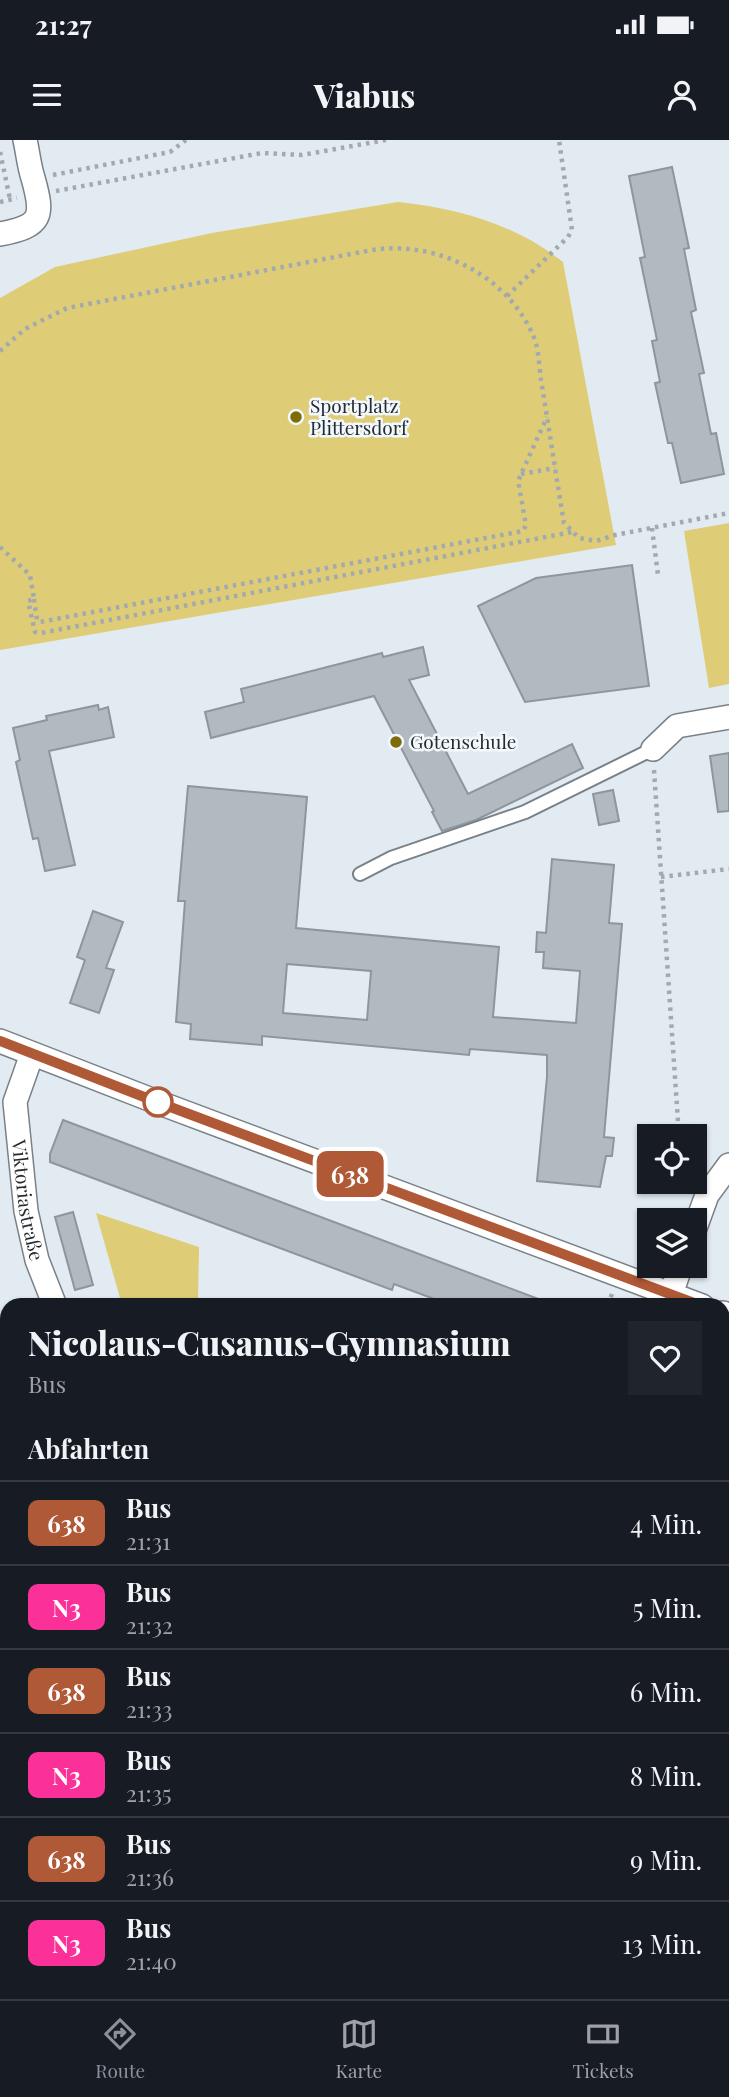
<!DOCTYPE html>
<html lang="de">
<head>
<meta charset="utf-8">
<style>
	:root { --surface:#171b24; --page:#20242c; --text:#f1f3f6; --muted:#9ea1a6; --line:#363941; --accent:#8c9099 }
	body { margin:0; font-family:"Playfair Display",serif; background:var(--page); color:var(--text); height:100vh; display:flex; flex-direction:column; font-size:26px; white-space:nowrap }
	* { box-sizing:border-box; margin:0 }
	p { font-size:23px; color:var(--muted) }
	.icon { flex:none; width:38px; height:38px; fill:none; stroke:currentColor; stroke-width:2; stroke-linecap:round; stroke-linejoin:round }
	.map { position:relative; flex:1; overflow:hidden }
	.sheet { position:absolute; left:0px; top:1158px; width:730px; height:702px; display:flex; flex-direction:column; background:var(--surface); border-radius:21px 21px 0 0; box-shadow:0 2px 5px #0004 }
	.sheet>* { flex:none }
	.badge { padding:0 14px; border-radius:10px; font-size:24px; line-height:46px }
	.tools { position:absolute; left:637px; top:984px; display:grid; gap:14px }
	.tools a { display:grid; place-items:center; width:70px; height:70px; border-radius:0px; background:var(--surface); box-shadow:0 2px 5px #0004; font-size:35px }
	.map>.badge { position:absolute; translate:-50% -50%; box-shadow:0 0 0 4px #fff }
	h2 { padding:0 28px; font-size:26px; line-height:63px }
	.round { display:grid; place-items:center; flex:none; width:74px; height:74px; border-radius:0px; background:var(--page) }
	.overview { display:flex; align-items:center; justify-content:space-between; height:119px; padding:0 28px }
	h1 { font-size:33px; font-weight:800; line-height:52px }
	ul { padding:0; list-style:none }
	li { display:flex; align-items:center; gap:21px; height:84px; padding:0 28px; border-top:2px solid var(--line) }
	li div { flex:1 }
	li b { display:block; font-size:26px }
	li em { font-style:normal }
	li .badge { min-width:77px; font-weight:700; text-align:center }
	.status { display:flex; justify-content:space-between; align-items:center; height:49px; padding:0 35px; background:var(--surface); direction:ltr }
	.status svg { height:19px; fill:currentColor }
	header { display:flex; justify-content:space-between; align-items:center; height:91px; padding:0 28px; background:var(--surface); font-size:32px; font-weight:800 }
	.tab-bar { display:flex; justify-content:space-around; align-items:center; height:98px; border-top:2px solid var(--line); background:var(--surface); font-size:19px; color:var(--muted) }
	.tab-bar a { display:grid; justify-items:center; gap:4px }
	.tab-bar .selected { color:var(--accent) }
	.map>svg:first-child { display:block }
	.green { fill:#dfcc76 }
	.building { fill:#b0bac0; stroke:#8e969d; stroke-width:2; fill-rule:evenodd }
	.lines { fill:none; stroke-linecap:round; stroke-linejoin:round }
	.lane-casing { stroke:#798187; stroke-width:16 }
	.street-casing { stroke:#798187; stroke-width:26 }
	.path { stroke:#a3aaaf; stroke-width:4.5; stroke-dasharray:3.5 5; stroke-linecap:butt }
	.lane { stroke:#fff; stroke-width:12 }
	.street { stroke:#fff; stroke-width:23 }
	.line-casing { stroke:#fff; stroke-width:16 }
	.line { stroke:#af5936; stroke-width:10 }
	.poi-dot { fill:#7e6c07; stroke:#f1f8fe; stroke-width:2.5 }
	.stop-dot { fill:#fff; stroke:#af5936; stroke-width:3.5 }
	.labels { text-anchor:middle; stroke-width:5; stroke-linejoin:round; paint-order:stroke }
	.poi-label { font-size:19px; fill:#272b2d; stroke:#f1f8fe; text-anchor:start }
	.street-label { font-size:19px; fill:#272b2d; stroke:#f1f8fe }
</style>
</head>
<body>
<div class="status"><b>21:27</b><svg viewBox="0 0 49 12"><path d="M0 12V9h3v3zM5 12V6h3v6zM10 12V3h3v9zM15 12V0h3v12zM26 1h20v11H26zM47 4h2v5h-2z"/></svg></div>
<header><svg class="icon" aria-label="menu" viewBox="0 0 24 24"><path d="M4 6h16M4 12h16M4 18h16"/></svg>Viabus<svg class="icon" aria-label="person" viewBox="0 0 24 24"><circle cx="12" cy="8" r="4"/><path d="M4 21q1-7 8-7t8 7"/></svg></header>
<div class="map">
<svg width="729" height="1859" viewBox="0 0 729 1859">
	<rect width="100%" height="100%" fill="#e2ebf2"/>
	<g class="green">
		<path d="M398,62c59,6 117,22 165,60l53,283 -616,105v-352l55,-31 157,-34z"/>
		<path d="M729,383v161l-20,4 -25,-157z"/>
		<path d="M96,1073l103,34 -1,55 -78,-4z"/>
		<path d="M723,1204l6,2v36l-6,2z"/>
		<path d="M174,1853h146l2,6h-146z"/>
	</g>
	<g class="building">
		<path d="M672,27l17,81 -5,1 12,61 -5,2 13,61 -5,1 12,60 5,-1 8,41 -43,9 -9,-40h-4l-13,-60 5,-1 -8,-41 5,-1 -17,-82 5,-1 -16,-81z"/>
		<path d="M632,425l17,121 -124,16 -47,-96 58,-28z"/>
		<path d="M423,507l6,28 -20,5 59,114 104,-50 11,24 -107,52 -34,11 -10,-19 2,-1 -60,-115 -163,42 -6,-26 39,-10 -3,-13 141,-36 1,4z"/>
		<path d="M98,565l1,5 9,-3 6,30 -65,14 26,114 -30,6 -7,-33 -5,1 -17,-77 4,-2 -7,-32 34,-8 -1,-4z"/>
		<path d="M729,613v58l-11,1 -8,-56z"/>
		<path d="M188,646l119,11 -11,131 203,19 -6,70 83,6 4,-52 -37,-3 1,-16h-8l1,-20 9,1 6,-74 62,6 -5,58 13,1 -18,213 10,1 -2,18h-6l-6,31 -63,-6 10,-104v-22l-77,-6 -1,6 -207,-19v9l-72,-6 1,-15 -15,-2 9,-121h-7zM287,824l84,7 -4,49 -84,-7z"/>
		<path d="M613,650l6,31 -20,4 -6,-31z"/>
		<path d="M93,771l30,11 -17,46 8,2 -15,43 -29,-10 15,-43 -8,-3z"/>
		<path d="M63,980l489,184 -1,2h-98l-59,-22 -2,6 -342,-128v-8z"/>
		<path d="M73,1072l20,73 -18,5 -20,-73z"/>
	</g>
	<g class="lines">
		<defs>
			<path id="lane" d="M360,734l31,-16 134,-46 128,-63"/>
			<g id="street">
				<path d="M0,94c42,-8 44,-17 33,-56 -4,-12 -5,-25 -8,-38"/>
				<path d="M653,609l24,-23 52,-9"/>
				<path d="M0,901l157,61 545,204"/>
				<path id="s1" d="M32,914l-17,48 11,109 11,49 18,46"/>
				<path d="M695,1088l12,-33 22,-30"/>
				<path d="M671,1154l10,-29"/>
				<path d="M723,1173l6,2"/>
				<path d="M723,1275l6,-2"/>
				<path d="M723,1375l6,17"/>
				<path d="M0,1478l7,-2"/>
				<path d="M723,1675l6,-2"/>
				<path d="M0,1830l7,-3"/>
				<path d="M151,1853l3,6"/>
				<path d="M345,1853l3,6"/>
			</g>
		</defs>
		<use href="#lane" class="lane-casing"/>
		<use href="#street" class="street-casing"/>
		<g class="path">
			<path d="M0,12l10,47"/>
			<path d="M53,35l117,-23 16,-12"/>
			<path d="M56,51l206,-38 40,2 84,-15"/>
			<path d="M0,62l17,-4"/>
			<path d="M507,156l61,-59 4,-7 -13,-90"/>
			<path d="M0,211l25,-22 42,-21 305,-58c63,-10 133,24 160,83 7,13 7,33 9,47 8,48 15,96 23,143l15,15 17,3 19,-6 114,-22"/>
			<path d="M521,334l34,-6"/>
			<path d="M652,388l6,47"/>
			<path d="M0,407l30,28 4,24 -6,2 7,31 6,1 531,-101"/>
			<path d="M34,459l3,21 3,2 483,-91 3,-6 -8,-44 29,-64"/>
			<path d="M654,630l25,366"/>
			<path d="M661,737l68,-8"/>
			<path d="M612,1154l-2,5 16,7"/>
			<path d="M0,1187l7,-1"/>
			<path d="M723,1201l6,2"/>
			<path d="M723,1247l6,-2"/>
		</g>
		<use href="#lane" class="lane"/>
		<use href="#street" class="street"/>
	</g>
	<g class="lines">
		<defs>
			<path id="line" d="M0,901l157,61 545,204"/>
		</defs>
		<use href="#line" class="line-casing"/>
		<use href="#line" class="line"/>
	</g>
	<g class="poi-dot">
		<circle cx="296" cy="277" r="7"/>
		<circle cx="396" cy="602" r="7"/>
	</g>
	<circle class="stop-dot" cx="158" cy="962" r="14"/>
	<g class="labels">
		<g class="poi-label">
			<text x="310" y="273">Sportplatz<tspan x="310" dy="22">Plittersdorf</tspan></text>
			<text x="410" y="609">Gotenschule</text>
		</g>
		<g class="street-label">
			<text dy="7" stroke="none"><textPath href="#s1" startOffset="150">Viktoriastraße</textPath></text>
		</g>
	</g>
</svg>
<div class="tools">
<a><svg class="icon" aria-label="locate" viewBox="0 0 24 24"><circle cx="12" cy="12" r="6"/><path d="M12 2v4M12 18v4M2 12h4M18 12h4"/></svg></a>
<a><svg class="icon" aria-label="layers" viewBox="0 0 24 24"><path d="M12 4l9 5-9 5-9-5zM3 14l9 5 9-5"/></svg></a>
</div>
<b class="badge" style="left:350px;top:1034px;background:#af5936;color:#fff">638</b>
<section class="sheet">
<div class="overview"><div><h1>Nicolaus-Cusanus-Gymnasium</h1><p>Bus</p></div><a class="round"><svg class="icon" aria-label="heart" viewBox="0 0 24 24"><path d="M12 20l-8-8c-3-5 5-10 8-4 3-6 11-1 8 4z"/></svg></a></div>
<h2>Abfahrten</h2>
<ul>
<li><span class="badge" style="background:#af5936;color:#fff">638</span><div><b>Bus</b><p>21:31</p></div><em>4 Min.</em></li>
<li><span class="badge" style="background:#fb3199;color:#fff">N3</span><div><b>Bus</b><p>21:32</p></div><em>5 Min.</em></li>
<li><span class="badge" style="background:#af5936;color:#fff">638</span><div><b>Bus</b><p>21:33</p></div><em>6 Min.</em></li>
<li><span class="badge" style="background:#fb3199;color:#fff">N3</span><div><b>Bus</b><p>21:35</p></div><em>8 Min.</em></li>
<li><span class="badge" style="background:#af5936;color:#fff">638</span><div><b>Bus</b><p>21:36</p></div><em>9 Min.</em></li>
<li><span class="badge" style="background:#fb3199;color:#fff">N3</span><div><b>Bus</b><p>21:40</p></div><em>13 Min.</em></li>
</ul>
</section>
</div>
<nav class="tab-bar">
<a class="selected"><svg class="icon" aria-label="directions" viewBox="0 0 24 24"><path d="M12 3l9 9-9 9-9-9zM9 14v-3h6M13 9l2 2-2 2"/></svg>Route</a>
<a><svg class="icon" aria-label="map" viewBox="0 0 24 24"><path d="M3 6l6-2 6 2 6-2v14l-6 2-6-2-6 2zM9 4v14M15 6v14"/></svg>Karte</a>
<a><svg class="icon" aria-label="tickets" viewBox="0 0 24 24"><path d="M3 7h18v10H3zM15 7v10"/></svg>Tickets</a>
</nav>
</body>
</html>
